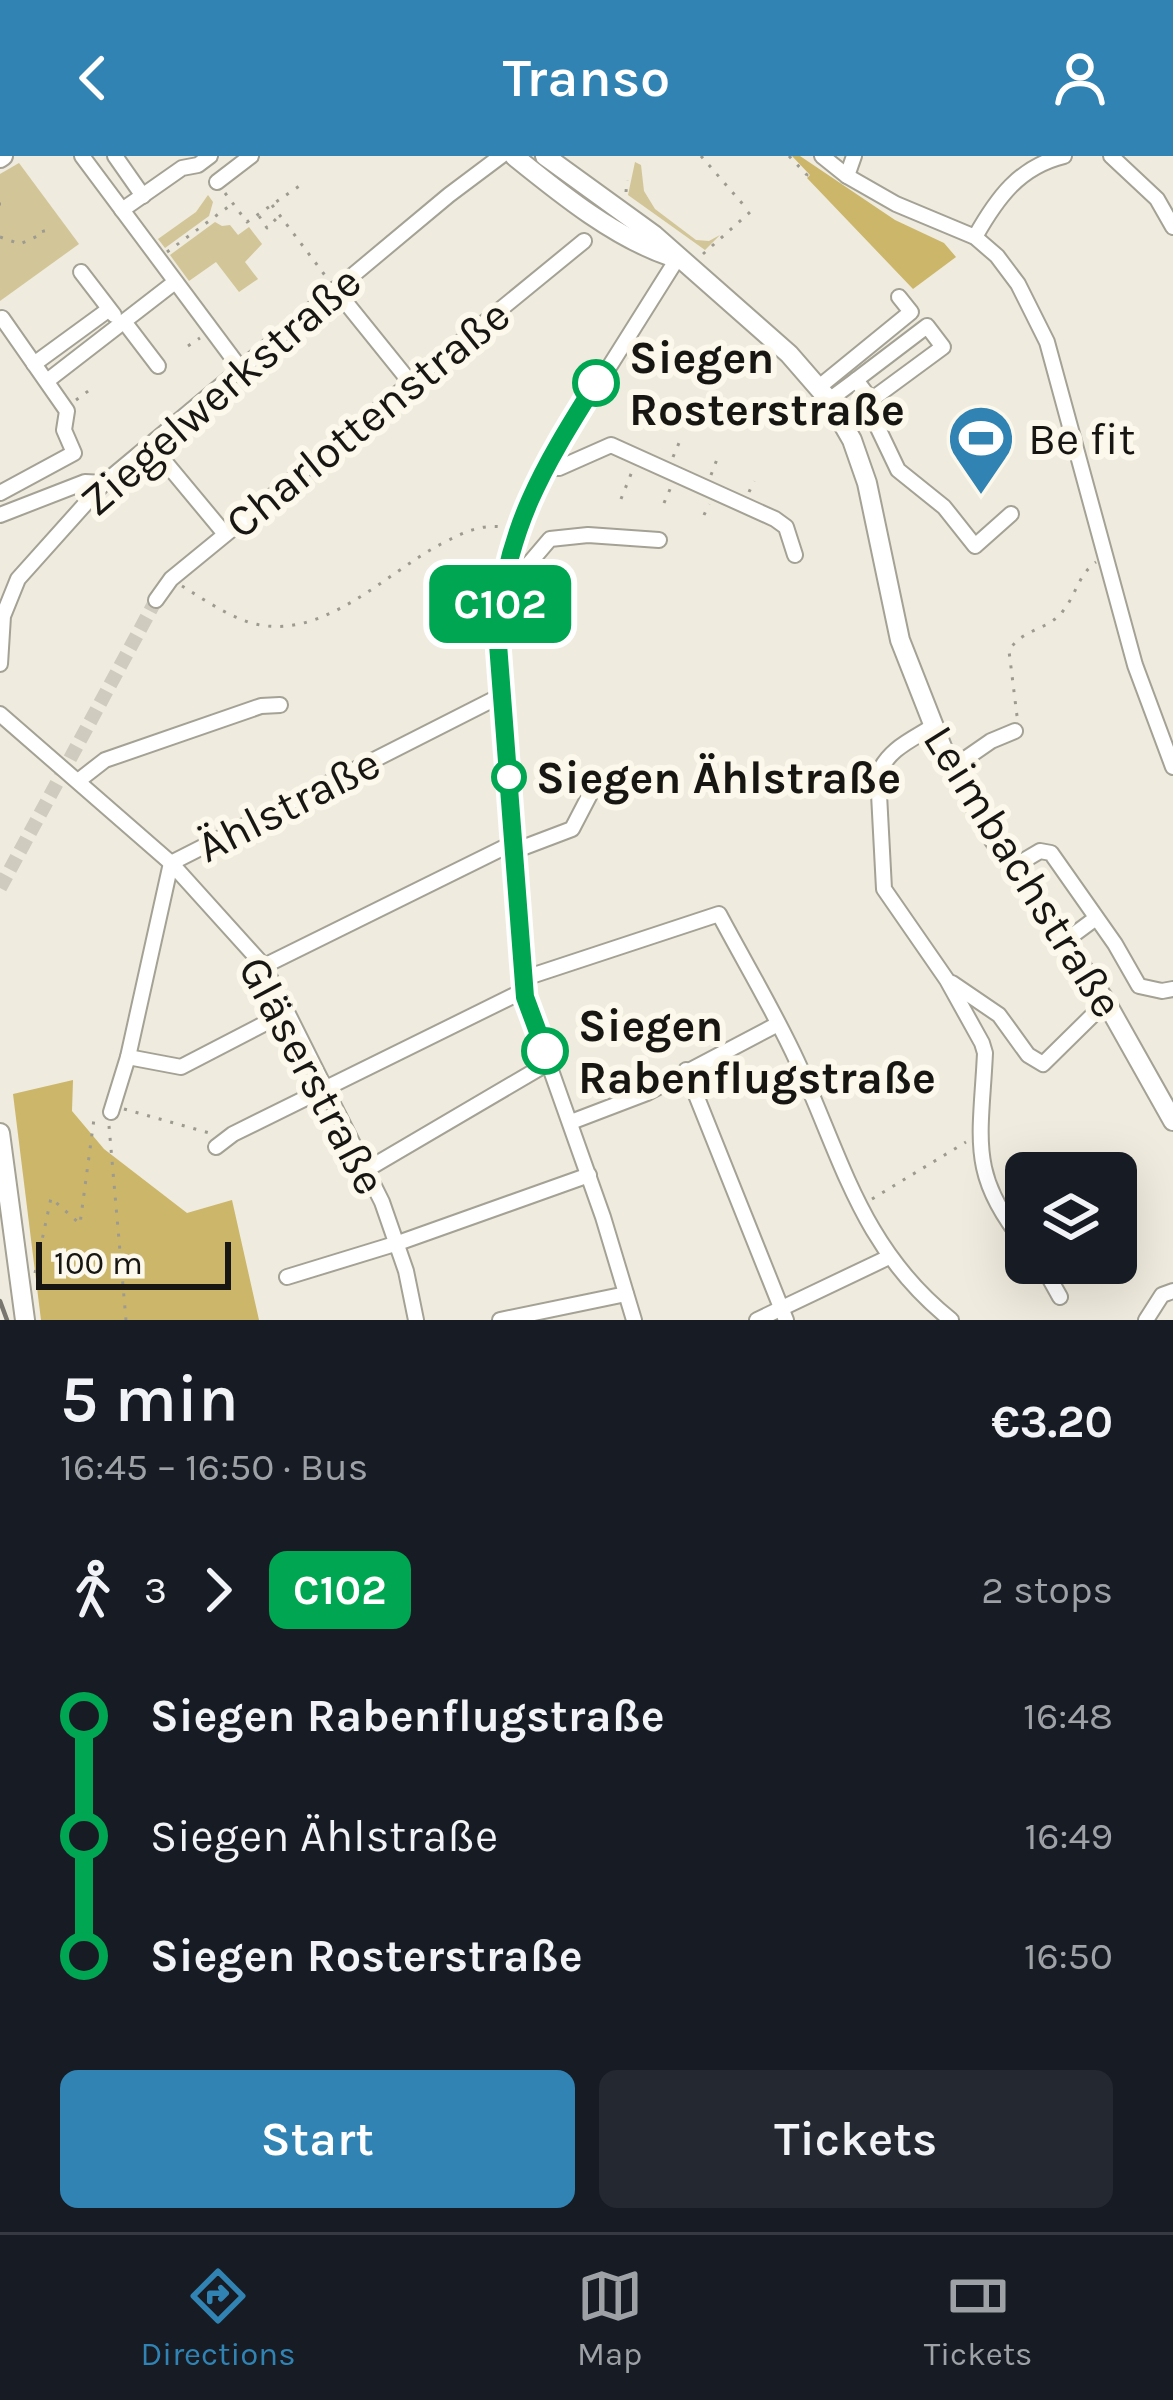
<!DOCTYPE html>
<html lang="en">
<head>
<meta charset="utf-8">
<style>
	:root { --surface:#171b24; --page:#242831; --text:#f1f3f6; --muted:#9ea1a6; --line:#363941; --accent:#3083b3 }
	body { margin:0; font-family:Karla,sans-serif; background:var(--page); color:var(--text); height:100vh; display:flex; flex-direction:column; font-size:45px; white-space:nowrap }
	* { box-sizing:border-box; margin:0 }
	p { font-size:39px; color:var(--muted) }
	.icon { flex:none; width:66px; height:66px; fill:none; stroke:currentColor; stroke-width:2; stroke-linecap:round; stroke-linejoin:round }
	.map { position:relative; height:1164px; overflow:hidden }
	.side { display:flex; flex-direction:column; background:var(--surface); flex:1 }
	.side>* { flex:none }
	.badge { padding:0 24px; border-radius:18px; font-size:42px; line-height:78px }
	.buttons { position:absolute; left:1005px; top:996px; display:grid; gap:24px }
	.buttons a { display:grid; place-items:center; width:132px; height:132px; border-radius:18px; background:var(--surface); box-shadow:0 12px 48px #0002; font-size:60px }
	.scale { position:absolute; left:36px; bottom:30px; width:195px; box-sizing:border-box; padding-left:12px; border:6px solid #171612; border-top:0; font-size:33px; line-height:42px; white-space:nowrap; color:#171612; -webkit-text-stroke:9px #fcf8eb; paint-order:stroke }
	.map>.badge { position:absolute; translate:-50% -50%; box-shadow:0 0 0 6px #fff }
	.legs { display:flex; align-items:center; gap:18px; height:132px; padding:0 60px; font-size:39px }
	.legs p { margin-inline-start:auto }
	.headline { display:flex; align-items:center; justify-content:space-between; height:204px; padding:0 60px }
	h1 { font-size:66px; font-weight:600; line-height:90px }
	.button { display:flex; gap:24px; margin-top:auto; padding:24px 60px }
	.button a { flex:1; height:138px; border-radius:18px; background:var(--accent); color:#fff; font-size:48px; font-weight:600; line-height:138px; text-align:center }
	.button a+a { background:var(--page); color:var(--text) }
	ul { padding:0 60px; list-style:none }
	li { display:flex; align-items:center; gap:42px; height:120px; font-size:45px }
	li i { display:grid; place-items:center; width:18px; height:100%; margin:0 15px; background:currentColor }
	li i::after { content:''; width:30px; height:30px; margin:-15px; border:9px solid; border-radius:50%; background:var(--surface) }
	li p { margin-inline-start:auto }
	li:first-child i { background:linear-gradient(#0000 50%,currentColor 0) }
	li:last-child i { background:linear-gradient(currentColor 50%,#0000 0) }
	header { display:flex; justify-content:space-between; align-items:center; height:156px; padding:0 60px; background:var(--accent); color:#fff; font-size:54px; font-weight:600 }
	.menu { display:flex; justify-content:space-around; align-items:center; height:168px; border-top:3px solid var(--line); background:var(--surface); font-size:33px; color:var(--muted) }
	.menu a { display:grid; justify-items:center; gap:6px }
	.menu .on { color:var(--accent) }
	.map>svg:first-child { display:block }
	.green { fill:#d2c598 }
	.forest { fill:#ccb66a }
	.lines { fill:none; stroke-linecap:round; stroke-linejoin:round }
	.minor-tunnel { stroke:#cfcbbf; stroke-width:14; stroke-dasharray:14 7; stroke-linecap:butt }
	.minor-casing { stroke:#a4a195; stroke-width:18 }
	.major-casing { stroke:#a4a195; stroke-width:22 }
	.path { stroke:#9d9b91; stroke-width:3; stroke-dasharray:3 9; stroke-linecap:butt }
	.minor { stroke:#fff; stroke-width:14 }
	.major { stroke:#fff; stroke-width:18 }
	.rail { stroke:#78766e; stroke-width:4.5 }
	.line-1-casing { stroke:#fff; stroke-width:27 }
	.line-1 { stroke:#00a651; stroke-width:18 }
	.stop-1-dot { fill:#fff; stroke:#00a651; stroke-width:6 }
	.labels { text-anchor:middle; stroke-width:12; stroke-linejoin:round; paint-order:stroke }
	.stop-label { font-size:45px; font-weight:bold; fill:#171612; stroke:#fcf8eb; text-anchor:start }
	.street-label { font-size:45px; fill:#171612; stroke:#fcf8eb }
	.poi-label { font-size:45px; fill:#171612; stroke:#fcf8eb; text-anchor:start }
</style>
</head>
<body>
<header><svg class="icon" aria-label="back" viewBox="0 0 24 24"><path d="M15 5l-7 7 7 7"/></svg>Transo<svg class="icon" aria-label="person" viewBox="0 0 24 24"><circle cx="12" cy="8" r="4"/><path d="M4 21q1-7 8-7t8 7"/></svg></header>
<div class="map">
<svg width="1173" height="1164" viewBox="0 0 1173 1164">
	<rect width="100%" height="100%" fill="#efebde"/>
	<g class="green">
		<path d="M635,6l6,3 3,26 11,18 41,31 13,1 11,-6 -15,15 -77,-55z"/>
		<path d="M19,7l60,81 -79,57v-127z"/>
		<path d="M208,39l5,7 -4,14 -44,32 -7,-9 38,-27z"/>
		<path d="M215,66l7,4 8,-1 8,10 11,-8 13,17 -17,18 13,17 -19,13 -23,-30 -27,19 -19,-26z"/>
	</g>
	<g class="forest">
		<path d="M792,0h8l95,64 49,23 12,14 -43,32 -106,-111 3,-3z"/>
		<path d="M73,924l-1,31 32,38 83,64 45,-13 27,120h-218l-28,-226z"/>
	</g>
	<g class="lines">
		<path class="minor-tunnel" d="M0,732l156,-288"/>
		<defs>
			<g id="minor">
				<path d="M82,0l158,212"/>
				<path d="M115,0l28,40"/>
				<path d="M822,0l25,20 49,28 79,33 22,19 21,28 29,58 88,323 38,102"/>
				<path d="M1111,0l46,43 16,28"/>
				<path d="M847,20l7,-20"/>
				<path d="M217,26l34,-26"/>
				<path d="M122,54l60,-42 16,-3 12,-9"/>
				<path d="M975,81c22,-39 44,-70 89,-81"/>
				<path d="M81,116l33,43"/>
				<path d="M335,133l75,93"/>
				<path d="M129,172l29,38"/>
				<path d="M34,208l74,-54"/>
				<path d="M856,224l71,-54 16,21 -72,53"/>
				<path d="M47,225l128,-99"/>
				<path d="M819,231l92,-75 -12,-15"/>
				<path d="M829,244l27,-20 15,20 6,26 21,44 46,37 31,39 36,-32"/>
				<path d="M151,289l74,89"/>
				<path d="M545,310l14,2 52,-23 164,74 11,8 9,28"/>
				<path d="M0,337l74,-40 -10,-23 3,-19 -65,-93"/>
				<path d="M0,359l85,-33 19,1"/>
				<path d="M506,410h21l23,-27 38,-4 71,5"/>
				<path d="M156,444l15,-21 413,-338"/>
				<path d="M0,508l3,-48 15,-37 86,-96 345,-288 52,-39"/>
				<path d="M0,558l171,149 93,103 118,236 24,69 10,49"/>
				<path d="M932,571c-21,13 -45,23 -54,48l6,114 63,91 35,63 3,10c-4,86 -18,121 41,192"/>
				<path d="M952,612l39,-27 24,-10"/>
				<path d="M78,625l27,-21 156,-54 19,-1"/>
				<path d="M514,695l58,-22 25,-48"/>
				<path d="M171,707l333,-169"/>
				<path d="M1013,711l27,-16 11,2 64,91 24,42 23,5 11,-2"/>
				<path d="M1065,785l31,-23"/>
				<path d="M264,810l249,-123"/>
				<path d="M525,822l194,-64c26,49 55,97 78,147 46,100 64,187 154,259"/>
				<path d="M952,827l47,32 29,40 15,9 63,-62"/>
				<path d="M128,901l53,10 106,-55"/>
				<path d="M686,914l100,250"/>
				<path d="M111,956l17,-55 43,-194"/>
				<path d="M571,966l76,-29 131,-69"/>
				<path d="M216,991l17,-13 294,-145"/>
				<path d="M366,1014l184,-108"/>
				<path d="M1041,1107l19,34"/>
				<path d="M287,1121l111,-34 191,-68"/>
				<path d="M500,1164l126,-26"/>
				<path d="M634,1164l-31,-103 -78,-220 -28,-367 9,-64 27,-78 144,-229"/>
				<path d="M757,1164l130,-62"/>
				<path d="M1146,1164l16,-25 11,-4"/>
			</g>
			<g id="major">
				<path d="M514,0c47,38 101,82 158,101"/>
				<path d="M545,0l109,79 135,119 40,46 23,40 15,43 33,157 44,112 50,88 112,162 67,119"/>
				<path d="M0,2l3,-2"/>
				<path d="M0,977l25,187"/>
			</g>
		</defs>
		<use href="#minor" class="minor-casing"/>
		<use href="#major" class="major-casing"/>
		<g class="path">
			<path d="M701,0l46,53"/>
			<path d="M789,0l18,19 -4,3"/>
			<path d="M626,36l1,-12"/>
			<path d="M225,37l22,29 58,-40"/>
			<path d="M0,48h1"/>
			<path d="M272,49l55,73"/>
			<path d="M259,60l8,12 11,-11"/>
			<path d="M0,81l20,7 24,-11 -2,-7"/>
			<path d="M167,96l65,-48"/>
			<path d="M703,98l47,-42"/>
			<path d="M188,190l12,-8"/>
			<path d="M76,244l15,-11"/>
			<path d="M673,301l9,-21"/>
			<path d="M711,319l8,-21"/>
			<path d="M749,336l5,-11"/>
			<path d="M621,343l12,-30"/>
			<path d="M664,347l7,-16"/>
			<path d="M704,359l5,-11"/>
			<path d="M182,430c21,13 43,28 66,36 72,23 136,-48 193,-78 22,-11 38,-20 62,-17"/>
			<path d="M1017,560l-8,-65c12,-22 40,-21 54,-40 13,-16 15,-36 33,-49"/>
			<path d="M124,953l89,25"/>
			<path d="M109,970l17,194"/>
			<path d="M872,1043l94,-57"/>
			<path d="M35,1117l16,-75 29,26 14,-105 5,-4"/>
		</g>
		<use href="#minor" class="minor"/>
		<use href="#major" class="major"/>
		<path class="rail" d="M0,1145l7,19"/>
	</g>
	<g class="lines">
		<defs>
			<path id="line-1" d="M545,895l-20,-54 -28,-366c10,-104 45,-162 99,-248"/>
		</defs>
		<use href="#line-1" class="line-1-casing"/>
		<use href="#line-1" class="line-1"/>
	</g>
	<defs>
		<symbol id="stadium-pin" viewBox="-11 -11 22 30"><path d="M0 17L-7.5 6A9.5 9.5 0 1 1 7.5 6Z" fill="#3083b3" stroke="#fcf8eb"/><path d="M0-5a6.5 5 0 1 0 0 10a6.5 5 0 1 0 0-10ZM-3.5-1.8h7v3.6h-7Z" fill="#fff"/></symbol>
	</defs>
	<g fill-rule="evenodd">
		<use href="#stadium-pin" x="943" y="244" width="76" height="104"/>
	</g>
	<g class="stop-1-dot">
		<circle cx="596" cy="227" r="21"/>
		<circle cx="509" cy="621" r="15"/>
		<circle cx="545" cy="895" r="21"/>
	</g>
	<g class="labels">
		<g class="stop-label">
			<text x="629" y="217">Siegen<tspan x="629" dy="52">Rosterstraße</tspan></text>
			<text x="536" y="637">Siegen Ählstraße</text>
			<text x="578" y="885">Siegen<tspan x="578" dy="52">Rabenflugstraße</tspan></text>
		</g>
		<g class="street-label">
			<text transform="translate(220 234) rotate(-41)" y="16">Ziegelwerkstraße</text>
			<text transform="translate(367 262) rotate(-39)" y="16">Charlottenstraße</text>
			<text transform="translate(288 648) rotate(-27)" y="16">Ählstraße</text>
			<text transform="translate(1024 715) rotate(58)" y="16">Leimbachstraße</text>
			<text transform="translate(313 919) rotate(62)" y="16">Gläserstraße</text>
		</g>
		<g class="poi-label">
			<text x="1028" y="298">Be fit</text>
		</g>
	</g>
</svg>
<div class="buttons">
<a><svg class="icon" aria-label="layers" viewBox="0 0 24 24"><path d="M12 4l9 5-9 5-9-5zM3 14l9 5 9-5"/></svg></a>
</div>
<div class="scale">100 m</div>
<b class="badge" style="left:500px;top:448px;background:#00a651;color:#fff">C102</b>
</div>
<section class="side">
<div class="headline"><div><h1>5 min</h1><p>16:45 – 16:50 · Bus</p></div><b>€3.20</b></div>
<div class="legs"><svg class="icon" aria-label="walk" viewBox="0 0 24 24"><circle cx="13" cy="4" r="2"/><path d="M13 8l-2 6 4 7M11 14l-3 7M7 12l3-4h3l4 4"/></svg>3<svg class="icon" aria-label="forward" viewBox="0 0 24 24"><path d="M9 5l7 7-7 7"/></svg><b class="badge" style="background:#00a651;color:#fff">C102</b><p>2 stops</p></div>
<ul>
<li><i style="color:#00a651"></i><b>Siegen Rabenflugstraße</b><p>16:48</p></li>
<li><i style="color:#00a651"></i><span>Siegen Ählstraße</span><p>16:49</p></li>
<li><i style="color:#00a651"></i><b>Siegen Rosterstraße</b><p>16:50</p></li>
</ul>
<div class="button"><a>Start</a><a>Tickets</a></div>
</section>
<nav class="menu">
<a class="on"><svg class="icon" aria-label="directions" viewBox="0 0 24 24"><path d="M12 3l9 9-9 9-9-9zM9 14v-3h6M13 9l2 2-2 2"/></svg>Directions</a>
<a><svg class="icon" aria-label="map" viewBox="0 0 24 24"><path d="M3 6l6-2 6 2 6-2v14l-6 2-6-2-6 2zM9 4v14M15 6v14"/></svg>Map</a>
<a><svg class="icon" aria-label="tickets" viewBox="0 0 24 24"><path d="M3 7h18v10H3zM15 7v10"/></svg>Tickets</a>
</nav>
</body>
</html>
